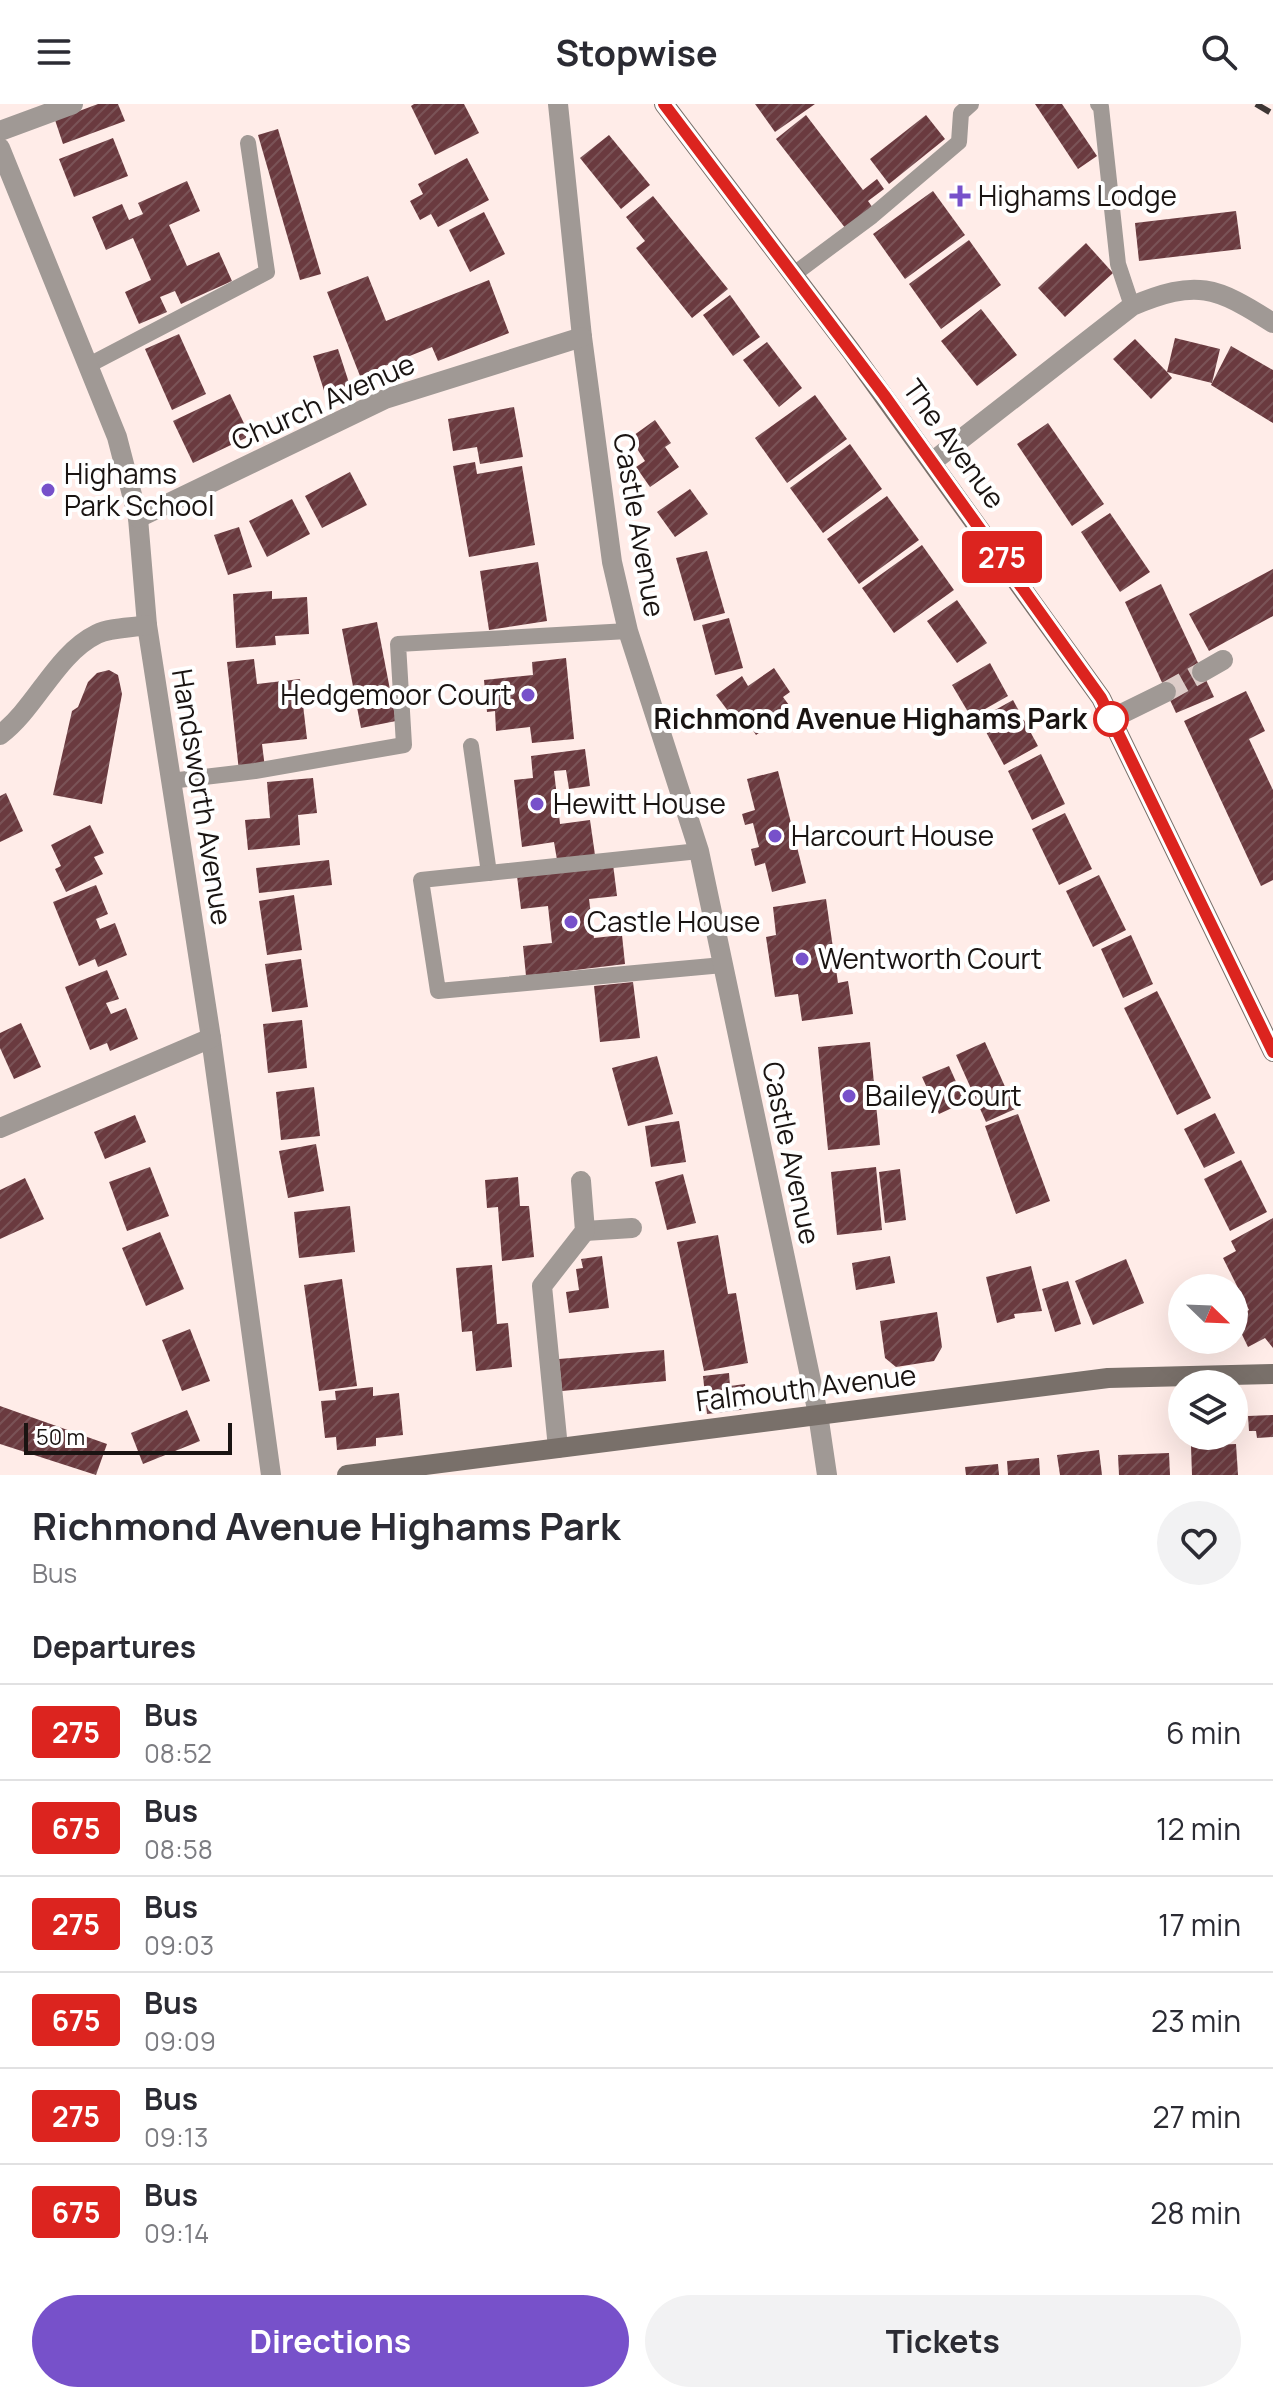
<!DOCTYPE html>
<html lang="en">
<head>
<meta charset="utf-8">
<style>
	:root { --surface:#fff; --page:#f2f2f3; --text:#2b2b33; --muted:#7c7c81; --line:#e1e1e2; --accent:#7751ca }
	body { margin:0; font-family:Manrope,sans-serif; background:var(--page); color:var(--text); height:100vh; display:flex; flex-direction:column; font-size:30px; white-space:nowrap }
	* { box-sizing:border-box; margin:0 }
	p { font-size:26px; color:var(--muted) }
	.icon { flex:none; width:44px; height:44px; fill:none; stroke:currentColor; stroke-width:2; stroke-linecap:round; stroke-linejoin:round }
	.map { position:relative; height:1371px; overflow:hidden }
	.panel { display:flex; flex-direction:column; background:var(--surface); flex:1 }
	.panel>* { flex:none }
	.badge { padding:0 16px; border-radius:6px; font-size:28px; line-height:52px }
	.needle { width:52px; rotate:113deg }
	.tools { position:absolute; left:1168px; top:1170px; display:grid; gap:16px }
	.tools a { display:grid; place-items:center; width:80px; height:80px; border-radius:50%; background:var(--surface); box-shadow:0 8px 32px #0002; font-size:40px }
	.scale { position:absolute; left:24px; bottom:20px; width:208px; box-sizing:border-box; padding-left:8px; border:4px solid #1a1412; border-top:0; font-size:22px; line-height:28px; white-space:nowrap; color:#1a1412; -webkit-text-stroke:6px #fff; paint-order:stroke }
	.map>.badge { position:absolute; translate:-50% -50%; box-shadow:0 0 0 4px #fff }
	h2 { padding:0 32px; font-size:30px; line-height:72px }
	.round { display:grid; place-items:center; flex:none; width:84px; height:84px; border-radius:42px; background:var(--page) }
	.head { display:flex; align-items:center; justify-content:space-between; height:136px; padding:0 32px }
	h1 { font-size:38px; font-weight:700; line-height:60px }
	.button { display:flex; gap:16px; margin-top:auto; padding:16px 32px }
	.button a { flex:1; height:92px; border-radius:48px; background:var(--accent); color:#fff; font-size:32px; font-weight:700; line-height:92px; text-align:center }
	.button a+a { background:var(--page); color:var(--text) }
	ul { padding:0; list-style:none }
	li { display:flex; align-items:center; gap:24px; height:96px; padding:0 32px; border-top:2px solid var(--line) }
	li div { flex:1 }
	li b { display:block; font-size:30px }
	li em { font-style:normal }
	li .badge { min-width:88px; font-weight:700; text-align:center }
	header { display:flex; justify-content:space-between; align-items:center; height:104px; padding:0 32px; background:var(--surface); font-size:36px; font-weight:700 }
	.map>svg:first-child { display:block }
	.building { fill:url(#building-hatch) }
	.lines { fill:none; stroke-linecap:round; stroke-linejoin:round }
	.street-tunnel { stroke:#ddccc8; stroke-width:20; stroke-dasharray:20 10; stroke-linecap:butt }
	.lane { stroke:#a09995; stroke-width:16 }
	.street { stroke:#a09995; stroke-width:20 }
	.secondary { stroke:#79706a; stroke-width:20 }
	.rail { stroke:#3e3634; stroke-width:6; stroke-dasharray:16 8; stroke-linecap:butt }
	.line-casing { stroke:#fff; stroke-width:18 }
	.line { stroke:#dc241f; stroke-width:12 }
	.poi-dot { fill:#7751ca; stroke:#fff; stroke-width:3 }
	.stop-dot { fill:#fff; stroke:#dc241f; stroke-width:4 }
	.labels { text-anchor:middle; stroke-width:8; stroke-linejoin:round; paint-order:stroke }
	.poi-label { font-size:28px; fill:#1a1412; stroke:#fff; text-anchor:start }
	.street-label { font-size:28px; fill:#1a1412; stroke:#fff }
	.stop-label { font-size:28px; font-weight:bold; fill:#1a1412; stroke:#fff; text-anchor:end }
</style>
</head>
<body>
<header><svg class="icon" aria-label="menu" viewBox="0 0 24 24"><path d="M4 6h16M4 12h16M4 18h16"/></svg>Stopwise<svg class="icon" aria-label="search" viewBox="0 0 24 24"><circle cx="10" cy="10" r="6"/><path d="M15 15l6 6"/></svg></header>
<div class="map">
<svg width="1273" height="1371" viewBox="0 0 1273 1371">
	<defs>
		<pattern id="building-hatch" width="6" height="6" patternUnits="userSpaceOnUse" patternTransform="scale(2)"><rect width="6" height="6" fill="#6a3a3f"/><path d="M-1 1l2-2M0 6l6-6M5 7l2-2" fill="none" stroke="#7a5357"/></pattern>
	</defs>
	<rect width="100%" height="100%" fill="#ffece8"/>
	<g class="building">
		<path d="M98,0h20l7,17 -62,23 -8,-24z"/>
		<path d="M414,0h50l15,29 -44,22 -24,-49z"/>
		<path d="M755,0h60l-40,28z"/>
		<path d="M1035,0h27l35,52 -19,13z"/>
		<path d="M806,11l57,75 14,-11 7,10 -16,12 5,7 -27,21 -70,-90z"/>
		<path d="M926,11l19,24 -56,45 -19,-25z"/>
		<path d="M278,25l43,145 -21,6 -42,-145z"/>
		<path d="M609,31l41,50 -29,24 -41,-51z"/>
		<path d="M113,34l15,38 -54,21 -15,-38z"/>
		<path d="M467,54l22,42 -51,27 -7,-13 -11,6 -10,-19 13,-7 -5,-10z"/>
		<path d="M187,77l13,30 -31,14 18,41 32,-14 13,29 -51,23 -6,-13 -15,6 7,15 -28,12 -14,-32 26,-12 -8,-19 -10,-23 -27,12 -14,-33 30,-13 7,16 14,-6 -5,-11z"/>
		<path d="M933,87l32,44 -60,44 -32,-45z"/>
		<path d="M653,92l75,93 -36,29 -56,-70 9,-7 -19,-24z"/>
		<path d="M1236,107l5,38 -102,12 -4,-38z"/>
		<path d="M484,108l21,42 -35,18 -21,-42z"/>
		<path d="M969,136l32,45 -60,44 -32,-45z"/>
		<path d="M1086,139l27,30 -48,44 -27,-29z"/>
		<path d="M368,172l18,45 103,-41 20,53 -71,28 -6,-14 -72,29 -33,-84z"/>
		<path d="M730,191l30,42 -27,19 -30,-41z"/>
		<path d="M981,205l36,46 -40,31 -36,-45z"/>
		<path d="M179,230l27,60 -34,16 -27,-61z"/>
		<path d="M1175,234l45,11 -8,34 -45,-11 5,6 -21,21 -38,-40 22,-20 32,33z"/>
		<path d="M767,238l35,46 -23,19 -36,-47z"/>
		<path d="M1231,242l42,24v53l-62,-38z"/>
		<path d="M338,245l14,43 -25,8 -14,-44z"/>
		<path d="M230,290l20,42 -57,27 -20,-42z"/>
		<path d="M815,291l32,44 -60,44 -32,-45z"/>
		<path d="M514,303l9,50 -43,7 -3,-17 -24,4 -5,-32z"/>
		<path d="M655,316l16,23 -6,4 14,20 -29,20 -14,-20 9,-6 -15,-23z"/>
		<path d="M1048,319l56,81 -32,22 -55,-82z"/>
		<path d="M850,340l32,45 -59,44 -33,-45z"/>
		<path d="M475,358l2,12 45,-8 13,79 -66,12 -16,-91z"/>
		<path d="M350,368l17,33 -45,23 -17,-32z"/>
		<path d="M690,385l18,25 -33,23 -18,-25z"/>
		<path d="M887,392l32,44 -60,44 -32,-45z"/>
		<path d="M292,395l18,35 -43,23 -18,-36z"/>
		<path d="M1110,409l40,59 -30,20 -39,-60z"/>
		<path d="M239,423l13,40 -24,8 -14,-40z"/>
		<path d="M922,441l32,45 -60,43 -32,-45z"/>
		<path d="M707,447l18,62 -31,8 -18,-63z"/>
		<path d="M538,458l9,59 -58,9 -9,-59z"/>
		<path d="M1273,465v47l-64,35 -20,-37z"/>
		<path d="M1161,480l53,113 -38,16 -51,-111z"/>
		<path d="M272,487v8l35,-2 2,37 -34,2 1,9 -40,3 -3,-54z"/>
		<path d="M957,496l30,43 -30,20 -30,-42z"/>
		<path d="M729,514l14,50 -28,7 -13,-50z"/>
		<path d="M377,518l19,99 -35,7 -19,-99z"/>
		<path d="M566,554l8,81 -42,4 -2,-16 -34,4 -1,-20 -8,1 -3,-32 49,-5 -1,-13z"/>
		<path d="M254,555l3,25 43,-5 7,60 -45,5 3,24 -26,3 -12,-109z"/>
		<path d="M990,559l18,33 -37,21 -19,-32z"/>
		<path d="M774,564l16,24 -7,5 9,12 -36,26 -11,-17 -8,5 -21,-28 26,-19 6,10z"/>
		<path d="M109,566l9,5 4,19 -20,110 -49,-9 19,-84 6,-4 10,-25 9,-9z"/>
		<path d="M1246,587l19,40 -16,8 24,51v90l-12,6 -77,-165z"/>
		<path d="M1013,596l25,46 -34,19 -25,-46z"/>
		<path d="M585,645l5,37 -21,3 -3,-19 -12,1 6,53 30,-4 5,35 -38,5 -3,-18 -32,5 -8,-67 19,-2 -2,-22z"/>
		<path d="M1041,650l24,50 -33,16 -24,-49z"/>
		<path d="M778,667l28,112 -34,9 -7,-29 -10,3 -4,-17 8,-2 -6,-24 -8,2 -3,-11 13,-4 -8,-31z"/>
		<path d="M313,674l4,35 -19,2 2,30 -52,5 -3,-30 25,-2 -3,-36z"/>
		<path d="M6,689l17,38 -23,11v-46z"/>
		<path d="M1065,709l27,56 -33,16 -27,-56z"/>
		<path d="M90,721l14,28 -10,4 9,17 -37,18 -11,-23 6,-3 -10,-21z"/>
		<path d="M329,756l3,25 -73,8 -3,-25z"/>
		<path d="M613,760l4,32 -28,3 5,39 28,-3 3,29 -99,12 -3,-30 29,-3 -4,-37 -27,3 -4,-33z"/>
		<path d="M1099,771l27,55 -33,17 -27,-56z"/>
		<path d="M96,781l12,29 -12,5 4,10 15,-6 12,32 -29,12 -3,-8 -16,7 -26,-64z"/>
		<path d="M294,791l8,55 -35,5 -8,-54z"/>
		<path d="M826,795l12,84 10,-2 5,33 -51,7 -4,-27 -23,3 -9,-60 10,-2 -3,-28z"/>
		<path d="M1131,831l22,49 -30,14 -22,-49z"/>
		<path d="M301,855l7,48 -36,5 -7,-48z"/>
		<path d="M107,866l12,29 -13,4 5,11 15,-6 12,31 -28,12 -3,-8 -17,7 -25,-63z"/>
		<path d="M633,878l7,56 -40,4 -6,-56z"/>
		<path d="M1157,887l54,107 -34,17 -53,-107z"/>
		<path d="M302,916l5,48 -39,5 -5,-49z"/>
		<path d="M21,919l20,44 -27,12 -14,-31v-15z"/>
		<path d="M870,938l10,103 -52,5 -10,-103z"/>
		<path d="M985,938l30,67 -29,13 -30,-67z"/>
		<path d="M657,952l16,58 -45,12 -16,-58z"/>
		<path d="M949,962l16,36 -26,12 -17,-37z"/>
		<path d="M314,983l6,49 -39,4 -5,-48z"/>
		<path d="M1215,1009l20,40 -31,15 -20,-39z"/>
		<path d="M1018,1010l32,87 -34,13 -31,-88z"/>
		<path d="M135,1011l11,27 -41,17 -11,-27z"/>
		<path d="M679,1017l7,41 -35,5 -6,-41z"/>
		<path d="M316,1040l8,47 -36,7 -9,-47z"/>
		<path d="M1241,1056l26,52 -37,19 -26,-52z"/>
		<path d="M150,1063l19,49 -42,15 -18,-49z"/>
		<path d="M876,1063l6,63 -45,5 -6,-63z"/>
		<path d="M900,1065l6,51 -21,3 -6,-51z"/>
		<path d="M683,1070l13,49 -29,7 -12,-48z"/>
		<path d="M518,1073l2,29h9l5,51 -32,4 -4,-54 -11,1 -2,-28z"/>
		<path d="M25,1074l19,41 -44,20v-49z"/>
		<path d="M350,1102l5,46 -56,6 -5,-46z"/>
		<path d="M1273,1114v130l-8,-10 -17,9 -14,-29 15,-8 -26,-52 13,-7 -5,-10z"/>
		<path d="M160,1128l24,57 -38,17 -24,-58z"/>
		<path d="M718,1131l10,59 8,-1 12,70 -44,8 -27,-129z"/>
		<path d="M602,1152l7,52 -40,5 -3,-21 13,-2 -3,-21 7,-1 -2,-9z"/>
		<path d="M890,1152l5,27 -39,7 -4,-27z"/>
		<path d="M1126,1155l18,44 -51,22 -18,-44z"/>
		<path d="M492,1161l5,59 11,-1 4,44 -36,4 -4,-40 -10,1 -6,-64z"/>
		<path d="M1031,1162l11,45 -28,3 1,4 -18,5 -11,-46z"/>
		<path d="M342,1175l15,107 -38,5 -15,-106z"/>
		<path d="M1068,1177l13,43 -26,8 -13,-43z"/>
		<path d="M937,1208l5,35 -8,14 -38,6 -11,-9 -5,-37z"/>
		<path d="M190,1225l20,52 -28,10 -20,-51z"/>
		<path d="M664,1246l2,31 -104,10 -3,-32z"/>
		<path d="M729,1269l1,13 15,-2 3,25 -41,5 -4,-38z"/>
		<path d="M373,1283v9l26,-3 4,42 -27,3v8l-39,4 -1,-13 -11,1 -4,-37 15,-1 -1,-9z"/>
		<path d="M0,1302l107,38 -11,31 -96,-31z"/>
		<path d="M187,1306l13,31 -57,23 -12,-31z"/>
		<path d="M1273,1311v22l-16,1 -1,-7h-7l-1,-15z"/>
		<path d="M1236,1340l2,31h-46l-1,-29z"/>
		<path d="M1099,1346l3,25h-42l-3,-20z"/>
		<path d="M1169,1349l1,22h-51l-1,-20z"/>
		<path d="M1039,1354l1,17h-32l-1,-14z"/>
		<path d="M998,1360l1,11h-33l-1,-8z"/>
	</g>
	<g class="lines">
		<path class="street-tunnel" d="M1166,588l36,-20"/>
		<g class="lane">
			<path d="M1098,0l3,3 17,157 14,42"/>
			<path d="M794,170l78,-58 87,-74 2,-29 10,-9"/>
			<path d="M87,262l180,-94 -19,-129"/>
			<path d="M471,642l18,127"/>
			<path d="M170,677l85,-10 149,-26 -6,-101 230,-13"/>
			<path d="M699,747l-278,29 17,111 285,-26"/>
		</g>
		<g class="street">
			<path d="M558,0l24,233 30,225 16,69 71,220 119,563 9,61"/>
			<path d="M0,27l73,-27"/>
			<path d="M0,44l117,289 21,81 9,107 64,413 60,437"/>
			<path d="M932,358l200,-156c65,-27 83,-20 141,17"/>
			<path d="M138,414l247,-119 197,-62"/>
			<path d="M1202,568l21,-12"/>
			<path d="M1111,615l55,-27"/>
			<path d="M0,631c36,-27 56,-81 97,-101 14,-7 35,-6 50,-9"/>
			<path d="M0,1024l211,-90"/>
			<path d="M585,1127l47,-3"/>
			<path d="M558,1344l-16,-162 43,-55 -4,-50"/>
		</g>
		<g class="secondary">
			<path d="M664,0l187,247 250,347 172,354"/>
			<path d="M347,1371l761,-97 165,-4"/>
		</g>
		<path class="rail" d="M1256,0l17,10"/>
	</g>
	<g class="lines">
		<defs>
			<path id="line" d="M664,0l220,291 217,303 172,354"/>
		</defs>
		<use href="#line" class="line-casing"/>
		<use href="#line" class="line"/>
	</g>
	<g class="poi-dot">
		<path d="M956 80h8v8h8v8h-8v8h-8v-8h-8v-8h8z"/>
		<circle cx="48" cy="386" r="8"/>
		<circle cx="528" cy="591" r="8"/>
		<circle cx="537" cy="700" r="8"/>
		<circle cx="775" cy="732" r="8"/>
		<circle cx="571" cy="818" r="8"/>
		<circle cx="802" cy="855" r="8"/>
		<circle cx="849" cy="992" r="8"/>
	</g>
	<circle class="stop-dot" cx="1111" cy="615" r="16"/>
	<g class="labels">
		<g class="poi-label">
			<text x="978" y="102">Highams Lodge</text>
			<text x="64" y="380">Highams<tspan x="64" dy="32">Park School</tspan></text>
			<text x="512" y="601" text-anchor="end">Hedgemoor Court</text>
			<text x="553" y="710">Hewitt House</text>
			<text x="791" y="742">Harcourt House</text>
			<text x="587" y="828">Castle House</text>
			<text x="818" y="865">Wentworth Court</text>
			<text x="865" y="1002">Bailey Court</text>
		</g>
		<g class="street-label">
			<text transform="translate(323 298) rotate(-24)" y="10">Church Avenue</text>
			<text transform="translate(954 340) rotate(54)" y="10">The Avenue</text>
			<text transform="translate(639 421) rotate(80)" y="10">Castle Avenue</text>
			<text transform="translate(202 693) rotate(81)" y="10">Handsworth Avenue</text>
			<text transform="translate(791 1049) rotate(78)" y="10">Castle Avenue</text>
			<text transform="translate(806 1284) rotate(-7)" y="10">Falmouth Avenue</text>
		</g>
		<g class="stop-label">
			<text x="1087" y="625">Richmond Avenue Highams Park</text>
		</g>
	</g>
</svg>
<div class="tools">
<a><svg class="needle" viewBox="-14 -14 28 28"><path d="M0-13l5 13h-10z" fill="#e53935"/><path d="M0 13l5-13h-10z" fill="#7c7c81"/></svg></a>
<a><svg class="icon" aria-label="layers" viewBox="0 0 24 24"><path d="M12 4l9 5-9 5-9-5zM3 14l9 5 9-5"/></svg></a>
</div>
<div class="scale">50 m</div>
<b class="badge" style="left:1002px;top:453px;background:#dc241f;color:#fff">275</b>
</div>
<section class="panel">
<div class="head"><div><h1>Richmond Avenue Highams Park</h1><p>Bus</p></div><a class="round"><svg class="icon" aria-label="heart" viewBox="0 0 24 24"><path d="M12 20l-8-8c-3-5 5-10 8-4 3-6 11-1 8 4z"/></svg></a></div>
<h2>Departures</h2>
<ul>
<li><span class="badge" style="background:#dc241f;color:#fff">275</span><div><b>Bus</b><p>08:52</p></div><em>6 min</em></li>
<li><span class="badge" style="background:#dc241f;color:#fff">675</span><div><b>Bus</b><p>08:58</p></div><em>12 min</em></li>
<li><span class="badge" style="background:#dc241f;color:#fff">275</span><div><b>Bus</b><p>09:03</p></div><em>17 min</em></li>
<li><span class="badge" style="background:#dc241f;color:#fff">675</span><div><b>Bus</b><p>09:09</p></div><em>23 min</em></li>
<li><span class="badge" style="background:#dc241f;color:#fff">275</span><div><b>Bus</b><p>09:13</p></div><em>27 min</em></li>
<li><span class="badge" style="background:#dc241f;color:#fff">675</span><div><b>Bus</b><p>09:14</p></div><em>28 min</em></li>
</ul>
<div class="button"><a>Directions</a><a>Tickets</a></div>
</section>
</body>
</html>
